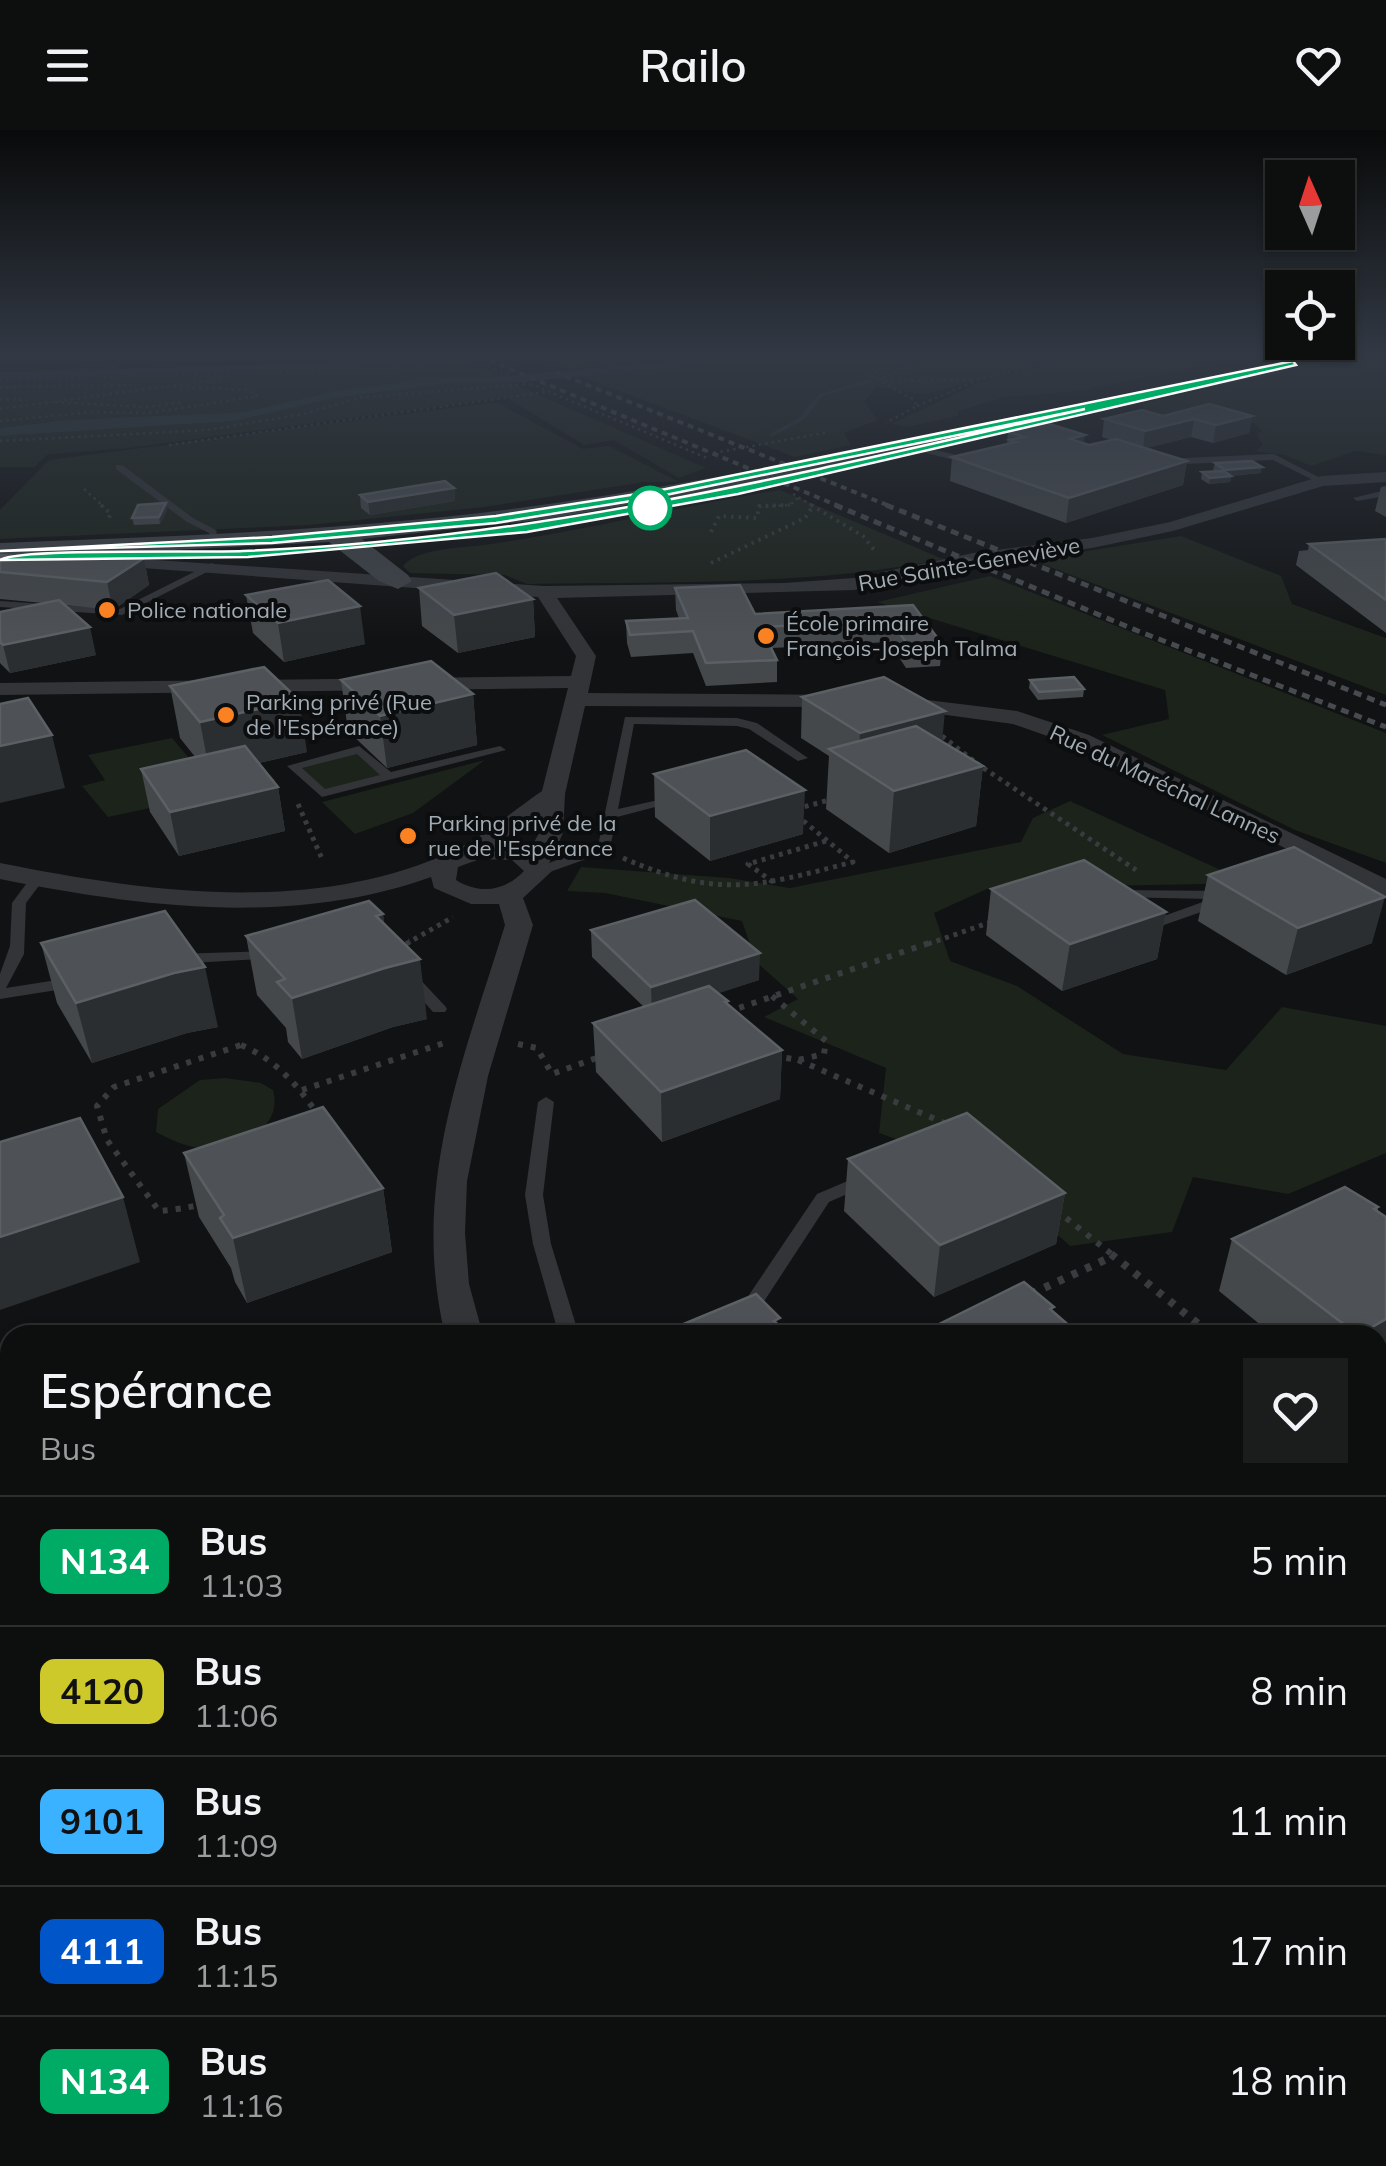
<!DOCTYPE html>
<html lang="en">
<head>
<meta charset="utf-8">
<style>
	:root { --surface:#0d0e0e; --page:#1b1c1c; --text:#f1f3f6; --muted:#9a9c9e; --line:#2d2e2e }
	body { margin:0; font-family:Mulish,sans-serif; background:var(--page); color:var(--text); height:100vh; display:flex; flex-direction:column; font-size:38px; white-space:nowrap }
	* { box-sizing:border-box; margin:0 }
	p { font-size:32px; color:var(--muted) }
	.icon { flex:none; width:55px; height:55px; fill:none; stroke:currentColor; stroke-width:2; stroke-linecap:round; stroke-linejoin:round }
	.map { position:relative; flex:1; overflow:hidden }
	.panel { position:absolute; left:0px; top:1195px; width:1388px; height:842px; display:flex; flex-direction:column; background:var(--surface); border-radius:30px 30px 0 0; box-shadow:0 2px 8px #0004,0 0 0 2px var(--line) }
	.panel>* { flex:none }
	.badge { padding:0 20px; border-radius:15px; font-size:35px; line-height:65px }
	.needle { width:65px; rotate:357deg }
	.controls { position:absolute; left:1265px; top:30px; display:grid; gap:20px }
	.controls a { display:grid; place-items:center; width:90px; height:90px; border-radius:0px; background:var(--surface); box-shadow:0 2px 8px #0004,0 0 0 2px var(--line); font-size:50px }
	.map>.badge { position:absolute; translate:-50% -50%; box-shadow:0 0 0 5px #fff }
	.round { display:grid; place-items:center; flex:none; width:105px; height:105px; border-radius:0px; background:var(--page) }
	.overview { display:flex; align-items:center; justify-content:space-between; height:170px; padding:0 40px }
	h1 { font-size:48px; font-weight:600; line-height:75px }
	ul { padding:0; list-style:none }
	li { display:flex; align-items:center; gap:30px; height:130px; padding:0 40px; border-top:2px solid var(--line) }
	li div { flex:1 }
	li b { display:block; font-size:38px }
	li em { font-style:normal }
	li .badge { min-width:110px; font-weight:700; text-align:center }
	header { display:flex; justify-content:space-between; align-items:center; height:130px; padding:0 40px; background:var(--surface); font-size:45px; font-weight:600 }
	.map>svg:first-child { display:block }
	.green { fill:#1c231b }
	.water { fill:#273437 }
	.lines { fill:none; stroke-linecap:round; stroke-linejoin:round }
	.stream { fill:#273437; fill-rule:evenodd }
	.path-far5 { stroke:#383c3f; stroke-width:2.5; stroke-dasharray:2.5 4; stroke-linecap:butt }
	.path-far4 { stroke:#383c3f; stroke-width:4; stroke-dasharray:2.5 5; stroke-linecap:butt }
	.path-far3 { stroke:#383c3f; stroke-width:5; stroke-dasharray:4 5; stroke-linecap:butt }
	.path-far2 { stroke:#383c3f; stroke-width:6; stroke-dasharray:5 8; stroke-linecap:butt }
	.path-far1 { stroke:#383c3f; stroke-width:8; stroke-dasharray:6 9; stroke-linecap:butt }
	.path { stroke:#383c3f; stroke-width:10; stroke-dasharray:8 11; stroke-linecap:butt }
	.service { fill:#323438; fill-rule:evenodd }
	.minor { fill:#323438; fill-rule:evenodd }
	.secondary { fill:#404448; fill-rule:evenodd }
	.rail-far1 { stroke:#474b4f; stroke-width:4; stroke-dasharray:6 5; stroke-linecap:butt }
	.rail { stroke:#474b4f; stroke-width:5; stroke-dasharray:8 6; stroke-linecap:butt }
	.wall { fill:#44484b }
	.shaded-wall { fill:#2b2e30 }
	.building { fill:#4e5256; stroke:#5b6065; stroke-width:2.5 }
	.line { fill:#00ab66; stroke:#fff; stroke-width:2.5 }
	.stop-dot { fill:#fff; stroke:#00ab66; stroke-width:5 }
	.poi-dot { fill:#fa8222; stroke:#0c0d0e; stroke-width:4 }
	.labels { text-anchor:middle; stroke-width:8; stroke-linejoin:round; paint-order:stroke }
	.far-street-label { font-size:22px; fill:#a2acb4; stroke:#0c0d0e }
	.far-poi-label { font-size:22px; fill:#a2acb4; stroke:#0c0d0e; text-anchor:start }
</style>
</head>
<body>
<header><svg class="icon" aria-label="menu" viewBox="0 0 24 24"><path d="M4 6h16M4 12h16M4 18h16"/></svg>Railo<svg class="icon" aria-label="heart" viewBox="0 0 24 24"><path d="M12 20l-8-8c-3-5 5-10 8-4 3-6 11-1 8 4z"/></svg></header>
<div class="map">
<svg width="1386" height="2036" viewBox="0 0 1386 2036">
	<rect width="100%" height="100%" fill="#111213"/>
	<g class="green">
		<path d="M531,226h123l-22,4 14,2 -80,7z"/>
		<path d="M931,226h142l-149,38 -48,-7 -12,15 14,18 -34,13 7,12 -56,12 -218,-82 133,-11h201z"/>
		<path d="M1083,226h79l55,6 -132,28 -80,7 -47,14v5l-52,11 -15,-3 92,-43z"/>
		<path d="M1351,226h35v99l-31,-4 -44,15 -26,-11 -30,-4 8,-6 -6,-11 5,-3 -8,-8 -20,3 -96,-10 6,-8 -3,-4z"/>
		<path d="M458,231l49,15 -110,6 -151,30 -179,8 -67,8v-51z"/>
		<path d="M452,253h59l195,85 -27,10 -65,-38 -30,5 -78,-48 -377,51 -81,6 -14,13h-34v-31l234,-15 105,-24z"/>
		<path d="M496,272l87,47 26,-3 70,36h-35l-160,25 -175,18 -309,14v-29l49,-50z"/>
		<path d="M780,360l163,69c-137,28 -277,22 -416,25l-22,-9 -95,-2 -7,-7c15,-18 58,-18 81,-21 100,-14 197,-39 296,-55z"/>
		<path d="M1181,406l100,40 11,28 94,34v57l-354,-135z"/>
		<path d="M990,446l396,157v130l-91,-33 -193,-95 67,-16 -4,-29 -288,-88z"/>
		<path d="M172,608l35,41 56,-11 13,13 -168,36 -26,-31 23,-6 -17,-25z"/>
		<path d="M356,623l26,23 -57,14 -25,-24z"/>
		<path d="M485,630l-72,53 -58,21 -33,-32z"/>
		<path d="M1070,671l155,71 -19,12 -217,4 -55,25 16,48 67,25 106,68 103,16 56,-63 104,19v127l-98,41 -95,-17 -21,55 -102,14 -82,-74 -109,-39 7,-65 -122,-51 34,-18 -42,-37 -14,-41 -137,-28 -38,-2 14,-24 148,11 61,10 231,-46 12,-24z"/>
		<path d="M225,948l36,5 12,7c11,41 -37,57 -70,58 -16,0 -33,-9 -47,-16l2,-23 42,-29z"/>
		<path d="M0,1214h10v814h421l4,8h-435z"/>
		<path d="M1386,1435v337l-8,-1v-332z"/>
		<path d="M770,2028h175l-1,8h-177z"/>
	</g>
	<g class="water">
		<path d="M418,226h91l-44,8 -465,15v-7l294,-8z"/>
		<path d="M865,226l-11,4 77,-4 -24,7 -197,1 -199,19h-59l-113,14 -105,24 -234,15v-8l67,-8 178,-8 92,-21 87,-12 83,-3 196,-18z"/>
	</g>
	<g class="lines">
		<g class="stream">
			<path d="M906,230l5,1 -1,8 -31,11v-2l26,-11z"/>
			<path d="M871,249l2,3 -50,14 -20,24 -30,16 -5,-1 31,-17 20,-24z"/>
			<path d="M249,2028h22l-3,8h-18z"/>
		</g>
		<g class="path-far5">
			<path d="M464,226l243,102"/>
			<path d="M886,226l-2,9 -13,11 42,23 4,7 -31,17"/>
			<path d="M67,240l50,-4"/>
			<path d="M0,250l378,-10 183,-14"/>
			<path d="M885,251l87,-1"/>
			<path d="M0,257l131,-2"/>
			<path d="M173,257l75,3 10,6"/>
			<path d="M0,269l27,1"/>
			<path d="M55,272l91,5 36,-5"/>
			<path d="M917,276l61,-26 101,-24"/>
			<path d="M0,279l227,-31"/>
			<path d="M0,291l93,-9 56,1 109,-17"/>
			<path d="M0,311l208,-11 95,-16 59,-17 167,-13"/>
			<path d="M169,315l377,-53"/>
			<path d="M714,323l115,-21"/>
			<path d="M84,359l20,18"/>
			<path d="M793,364l22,13"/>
			<path d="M759,377l31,-2 9,-8"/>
		</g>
		<g class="path-far4">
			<path d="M101,375l10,9 -3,5"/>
			<path d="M811,375l52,31 13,16"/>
			<path d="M711,402l8,-16 38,2 2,-12 31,-1"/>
			<path d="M711,433l94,-45 8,-12"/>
		</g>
		<g class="path-far3">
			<path d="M942,606l33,26"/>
			<path d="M976,633l160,107"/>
			<path d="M298,674l25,57"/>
			<path d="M796,679l37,-10"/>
			<path d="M623,728c95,41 133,29 230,4l-53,-44"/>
			<path d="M773,752l-25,-18 78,-23"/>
			<path d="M406,814l47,-27"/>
			<path d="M928,814l66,-23"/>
		</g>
		<g class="path-far2">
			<path d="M398,818l12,-7"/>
			<path d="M772,866l54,45 -2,13 -26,6 -23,-4"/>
			<path d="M727,882l208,-71"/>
			<path d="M518,914l19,4 15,26 50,-18"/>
			<path d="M241,915c36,15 58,42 80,74 -17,63 -103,87 -162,92l-52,-71 -10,-34 17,-19z"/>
			<path d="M798,930l151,65"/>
			<path d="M302,960l145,-48"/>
			<path d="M1056,1080l58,46"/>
		</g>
		<g class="path-far1">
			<path d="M1111,1124l101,81"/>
			<path d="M1031,1164l80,-37"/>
			<path d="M1378,1333l8,6"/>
		</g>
		<g class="path">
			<path d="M1378,1734h8"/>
			<path d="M0,1959l10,4"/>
			<path d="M164,2028l20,8"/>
			<path d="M112,2036l4,-8"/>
			<path d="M302,2036l7,-8"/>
			<path d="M897,2036l3,-8"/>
		</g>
		<g class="service">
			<path d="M898,311l79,19 1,2 -4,3 -79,-20z"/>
			<path d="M1274,324l52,27 -7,2 -46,-23 -110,5 -4,-3 4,-3z"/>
			<path d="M116,335h6l71,53 23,12 3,16h-6l-4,-13 -22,-11 -71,-53z"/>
			<path d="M1386,360v6l-29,5 -4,-3z"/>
			<path d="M212,433l5,3 -2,2 -93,47 -122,-8v-6l120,8z"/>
			<path d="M625,587l112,1 20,5 51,35 -10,3 -49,-32 -12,-3 -103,-2 -16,85 58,-13 6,4 -65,17 -8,34 -65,23h-10v-6l64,-22z"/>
			<path d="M359,616l32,26 109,-26 6,4 -184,47 -35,-31zM357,624l23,21 -55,14 -23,-21z"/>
			<path d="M37,745l7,4 -18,24 -2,51 -18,34 70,-11 8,5 -8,5 -76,12v-25l10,-28 2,-43 20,-27z"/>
			<path d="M1117,760l109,1 7,4 -8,4 -1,5 -83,29 -5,-1v-6l75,-27 -99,-2 -2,-3z"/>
			<path d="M273,821l5,1 2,3 -2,3 -104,6 -8,-5 8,-5z"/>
			<path d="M409,841l5,2 31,33 2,3 -2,3h-12l-29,-33 -3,-3z"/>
			<path d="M546,967l8,5 -11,93 8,49 28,91h-20l-26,-91 -8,-49 13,-93z"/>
			<path d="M864,1044l9,6 -3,4 -41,18 -87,133h-20l95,-141z"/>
		</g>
		<g class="minor">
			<path d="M1386,342v10l-63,4 -150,45 -81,17 -119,15 -119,27 -297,8 39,58 -8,37 258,2 11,6 -11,6 -261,-1 -20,88 -2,39 -15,32 4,6 -29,27 10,27 -45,151 -21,105 -2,52 4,51 14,51h-38c-35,-148 17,-271 60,-410l-6,-21h-28l-37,-16 -3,-11c-139,50 -290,30 -431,2v-16c146,29 313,53 453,-12 30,-14 61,-41 89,-60l26,-103 -568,7v-12l571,-7 5,-20 -38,-59 -437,-32 -9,-5 3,-4 449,30 240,-3 70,-5 119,-25 119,-15 78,-16 152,-46zM540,684l-1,19 -9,17 -34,-6zM480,729l32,1 12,11c-19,20 -44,24 -68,9l2,-13z"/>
			<path d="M895,566l122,15 72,24 297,144v18l-313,-152 -60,-21 -126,-17v-10z"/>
			<path d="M1386,1367v34l-8,2v-33z"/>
		</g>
		<path class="secondary" d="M1305,226h38l-10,6 -625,129 -160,28 -186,20 46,36 4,6 -14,8 -19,-8 -50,-39 -329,17v-16c183,-7 367,-13 549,-39 254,-36 505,-97 756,-148z"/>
		<g class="rail-far1">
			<path d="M479,226l362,151"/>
			<path d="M555,242l337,135"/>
		</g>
		<g class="rail">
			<path d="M835,375l303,126 248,96"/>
			<path d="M886,375l500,200"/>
		</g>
	</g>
	<g class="wall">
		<path d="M28,226h45l-3,4h-41z"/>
		<path d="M1163,286h89l-3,17 -36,10 -22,-6 -45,11 41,13 -4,24 -117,38 -116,-42 2,-24 55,-13 1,-12 81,13 23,-5 -10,-3 2,-18z"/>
		<path d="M1215,333l46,10 -30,3 -1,6 -21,2 -8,-5 1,-7 14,-1 -3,-1z"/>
		<path d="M1386,356v31l-11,-6 6,-24z"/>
		<path d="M454,358l1,13 -85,14 -9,-7 -1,-13z"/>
		<path d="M166,373l1,7 -7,14 -26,1 -2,-7z"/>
		<path d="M1386,409v94l-90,-68 3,-14 9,-1 1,-6z"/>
		<path d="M0,425l59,5 85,-2 5,27 -36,25 -48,-5 31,50 -86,18 -10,-10v-51l43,-9 -43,-4z"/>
		<path d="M419,458l114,11 2,38 -77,16 -36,-27z"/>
		<path d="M675,458l80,26 158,-9 29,39 -2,22 -34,2 -17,-26 -117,6 5,12v22l-71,4 -13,-33 -62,4 -4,-14 -1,-22 53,-3 -3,-8z"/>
		<path d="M246,465l119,49 -81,18 -31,-29z"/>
		<path d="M341,550l132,14 4,51 -90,23 -39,-37z"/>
		<path d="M1030,550l54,9 -1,8 -45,3 -9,-12z"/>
		<path d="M170,556l137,66 -48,11 19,24 7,44 -106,25 -29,-44 -9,-43 55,-11 -16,-20z"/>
		<path d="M802,567l140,45 41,24 -7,60 -87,27 -63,-44 3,-53 -28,-18z"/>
		<path d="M654,644l149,60 -93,27 -55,-44z"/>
		<path d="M1208,745l164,68 -86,32 -88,-54z"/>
		<path d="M991,759l175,23 -9,47 -95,32 -76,-56z"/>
		<path d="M383,784l1,10 43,95 -34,8 -91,32 -14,-17 -2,-14 -29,-33 -11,-59z"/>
		<path d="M591,800l168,50 -41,13 10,8v4l54,45 -2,49 -118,43 -66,-70 -3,-49 51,-16 -52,-50z"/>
		<path d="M41,813l177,84 -31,6 -95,30 -35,-60z"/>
		<path d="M184,1023l199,35 9,64 -145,51 -12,-21 -4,-14 -32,-51z"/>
		<path d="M848,1029l217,34 -9,51 -122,53 -90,-86z"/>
		<path d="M1378,1077v128h-105l-54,-44 13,-52z"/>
		<path d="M1386,2011v25h-233l2,-8h223z"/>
	</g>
	<g class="shaded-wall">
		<path d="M1252,286l-3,17 -36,10 3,-18z"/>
		<path d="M1194,289l-3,18 -48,12 2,-18z"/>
		<path d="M1085,305l-3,24 -12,-20z"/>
		<path d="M1187,331l-4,24 -117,38 3,-25z"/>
		<path d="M1262,337l-1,6 -38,3 2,-6z"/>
		<path d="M1231,346l-1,6 -21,2 1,-6z"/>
		<path d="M454,358l1,13 -85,14 -2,-13z"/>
		<path d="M166,373l1,7 -7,14 -1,-7z"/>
		<path d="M144,428l5,27 -36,25 -6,-28z"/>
		<path d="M533,469l2,38 -77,16 -4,-38z"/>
		<path d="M360,476l5,38 -81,18 -6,-39z"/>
		<path d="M90,497l6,28 -86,18 -7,-28z"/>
		<path d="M473,564l4,51 -90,23 -7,-52z"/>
		<path d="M299,570l8,52 -97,22 -10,-52z"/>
		<path d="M945,581l-4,42 -83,15 2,-35z"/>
		<path d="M52,605l13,53 -65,15v-57z"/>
		<path d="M983,636l-7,60 -87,27 5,-62z"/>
		<path d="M278,657l7,44 -106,25 -9,-44z"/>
		<path d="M805,660l-2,44 -93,27v-45z"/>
		<path d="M1385,767l-13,46 -86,32 12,-47z"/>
		<path d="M1166,782l-9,47 -95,32 8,-47z"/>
		<path d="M383,784l6,52 31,-7 7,60 -34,8 -91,32 -10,-61 84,-82z"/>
		<path d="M760,823l-1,27 -107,35 -1,-28z"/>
		<path d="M205,837l13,60 -31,6 -95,30 -16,-60 98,-30z"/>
		<path d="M782,920l-2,49 -118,43 -1,-50z"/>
		<path d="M383,1058l9,64 -145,51 -14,-65z"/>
		<path d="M1065,1063l-9,51 -122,53 6,-52z"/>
		<path d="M123,1067l17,65 -140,48v-73z"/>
		<path d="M1386,1189v42l-8,5v-31h-20z"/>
	</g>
	<g class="building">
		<path d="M1209,274l43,12 -36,9 -22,-6 -49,12 -41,-12 38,-9 21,6z"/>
		<path d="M1046,293l39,12 -15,4 19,6 27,-6 71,22 -118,37 -117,-41 64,-15 -6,-2 14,-3 -16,-5z"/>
		<path d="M1252,331l10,6 -37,3 -10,-7z"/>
		<path d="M1224,341l7,5 -21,2 -8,-6z"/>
		<path d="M445,351l9,7 -86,14 -8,-7z"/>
		<path d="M166,373l-7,14 -27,1 6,-13z"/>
		<path d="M1386,409v61l-77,-56z"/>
		<path d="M72,422h22l50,6 -37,24 -107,-10v-17l59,5z"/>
		<path d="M496,443l37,26 -79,16 -35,-27z"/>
		<path d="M328,450l32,26 -82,17 -32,-28z"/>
		<path d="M740,455l15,29 158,-9 29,39 -34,1 -18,-25 -129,7 16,33 -71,3 -13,-32 -63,4 -4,-14 62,-3 -13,-30z"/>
		<path d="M59,470l31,27 -87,18 -3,-3v-30z"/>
		<path d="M431,531l42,33 -93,22 -39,-36z"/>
		<path d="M264,537l35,33 -99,22 -30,-36z"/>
		<path d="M884,547l61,34 -85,22 -58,-36z"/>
		<path d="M1074,547l10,12 -45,3 -9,-12z"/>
		<path d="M28,568l24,37 -52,11v-42z"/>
		<path d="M916,596l67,40 -89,25 -65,-42z"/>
		<path d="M245,616l33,41 -108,25 -29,-43z"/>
		<path d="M746,620l59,40 -95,26 -56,-42z"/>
		<path d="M1294,717l91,50 -87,31 -90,-53z"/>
		<path d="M1084,730l82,52 -96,32 -79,-55z"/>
		<path d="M695,770l65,53 -109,34 -60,-57z"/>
		<path d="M369,771l14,13 -7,2 44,43 -35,9 -93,30 -15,-16 8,-3 -39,-43z"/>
		<path d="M165,781l40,56 -31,6 -98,30 -35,-60z"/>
		<path d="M709,856l19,15 -3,1 57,48 -121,42 -68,-69z"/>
		<path d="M323,977l60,81 -150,50 -13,-20 4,-3 -40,-62z"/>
		<path d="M967,983l98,80 -125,52 -92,-86z"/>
		<path d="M80,988l43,79 -123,40v-95z"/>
		<path d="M1345,1057l33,20 -4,2 12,8v102l-28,16 -126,-96z"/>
		<path d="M1024,1152l30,25 -4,2 30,26h-176l21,-10 4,4z"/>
		<path d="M756,1164l24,24 -6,3 15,14h-132z"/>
		<path d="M1378,2013l6,2 -3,21 -101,-1 1,-7h97z"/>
		<path d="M1158,2028h70l-2,8h-69z"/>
		<path d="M1232,2028h49l-1,7 3,1h-53z"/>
	</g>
	<linearGradient id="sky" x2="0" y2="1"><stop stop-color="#090a0a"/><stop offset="0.44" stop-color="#323944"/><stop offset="1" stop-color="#323944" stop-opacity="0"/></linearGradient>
	<rect width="1386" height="511" fill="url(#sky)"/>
	<path class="line" d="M1293,231l3,4 -558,129 -211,38 -279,25 -248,3c18,-12 202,-7 243,-9 286,-10 564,-79 842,-142l-429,88 -160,26 -224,20 -272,8 272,-14 224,-21 160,-25z"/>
	<circle class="stop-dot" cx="650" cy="378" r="20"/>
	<g class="poi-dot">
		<circle cx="107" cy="480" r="10"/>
		<circle cx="766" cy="506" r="10"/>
		<circle cx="226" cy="585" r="10"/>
		<circle cx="408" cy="706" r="10"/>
	</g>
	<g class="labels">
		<g class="far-street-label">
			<text transform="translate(969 434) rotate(-10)" y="8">Rue Sainte-Geneviève</text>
			<text transform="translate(1165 654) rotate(25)" y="8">Rue du Maréchal Lannes</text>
		</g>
		<g class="far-poi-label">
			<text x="127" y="488">Police nationale</text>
			<text x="786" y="501">École primaire<tspan x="786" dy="25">François-Joseph Talma</tspan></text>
			<text x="246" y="580">Parking privé (Rue<tspan x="246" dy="25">de l'Espérance)</tspan></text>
			<text x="428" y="701">Parking privé de la<tspan x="428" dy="25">rue de l'Espérance</tspan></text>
		</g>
	</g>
</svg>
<div class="controls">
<a><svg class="needle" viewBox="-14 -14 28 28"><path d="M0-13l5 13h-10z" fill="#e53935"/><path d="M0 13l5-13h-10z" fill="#9a9c9e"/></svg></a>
<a><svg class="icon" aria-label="locate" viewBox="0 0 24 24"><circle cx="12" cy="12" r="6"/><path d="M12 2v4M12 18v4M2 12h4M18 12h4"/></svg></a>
</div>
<section class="panel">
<div class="overview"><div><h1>Espérance</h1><p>Bus</p></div><a class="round"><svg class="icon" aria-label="heart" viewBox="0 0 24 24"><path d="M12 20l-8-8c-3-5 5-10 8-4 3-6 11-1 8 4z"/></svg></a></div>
<ul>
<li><span class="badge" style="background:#00ab66;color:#fff">N134</span><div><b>Bus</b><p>11:03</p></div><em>5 min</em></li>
<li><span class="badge" style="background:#cdc92a;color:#111">4120</span><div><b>Bus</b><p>11:06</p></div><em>8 min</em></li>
<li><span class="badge" style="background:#3bb2ff;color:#111">9101</span><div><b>Bus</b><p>11:09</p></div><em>11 min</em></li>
<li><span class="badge" style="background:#0055c8;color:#fff">4111</span><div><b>Bus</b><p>11:15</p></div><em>17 min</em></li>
<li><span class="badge" style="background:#00ab66;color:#fff">N134</span><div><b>Bus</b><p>11:16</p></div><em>18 min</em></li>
</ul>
</section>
</div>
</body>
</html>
